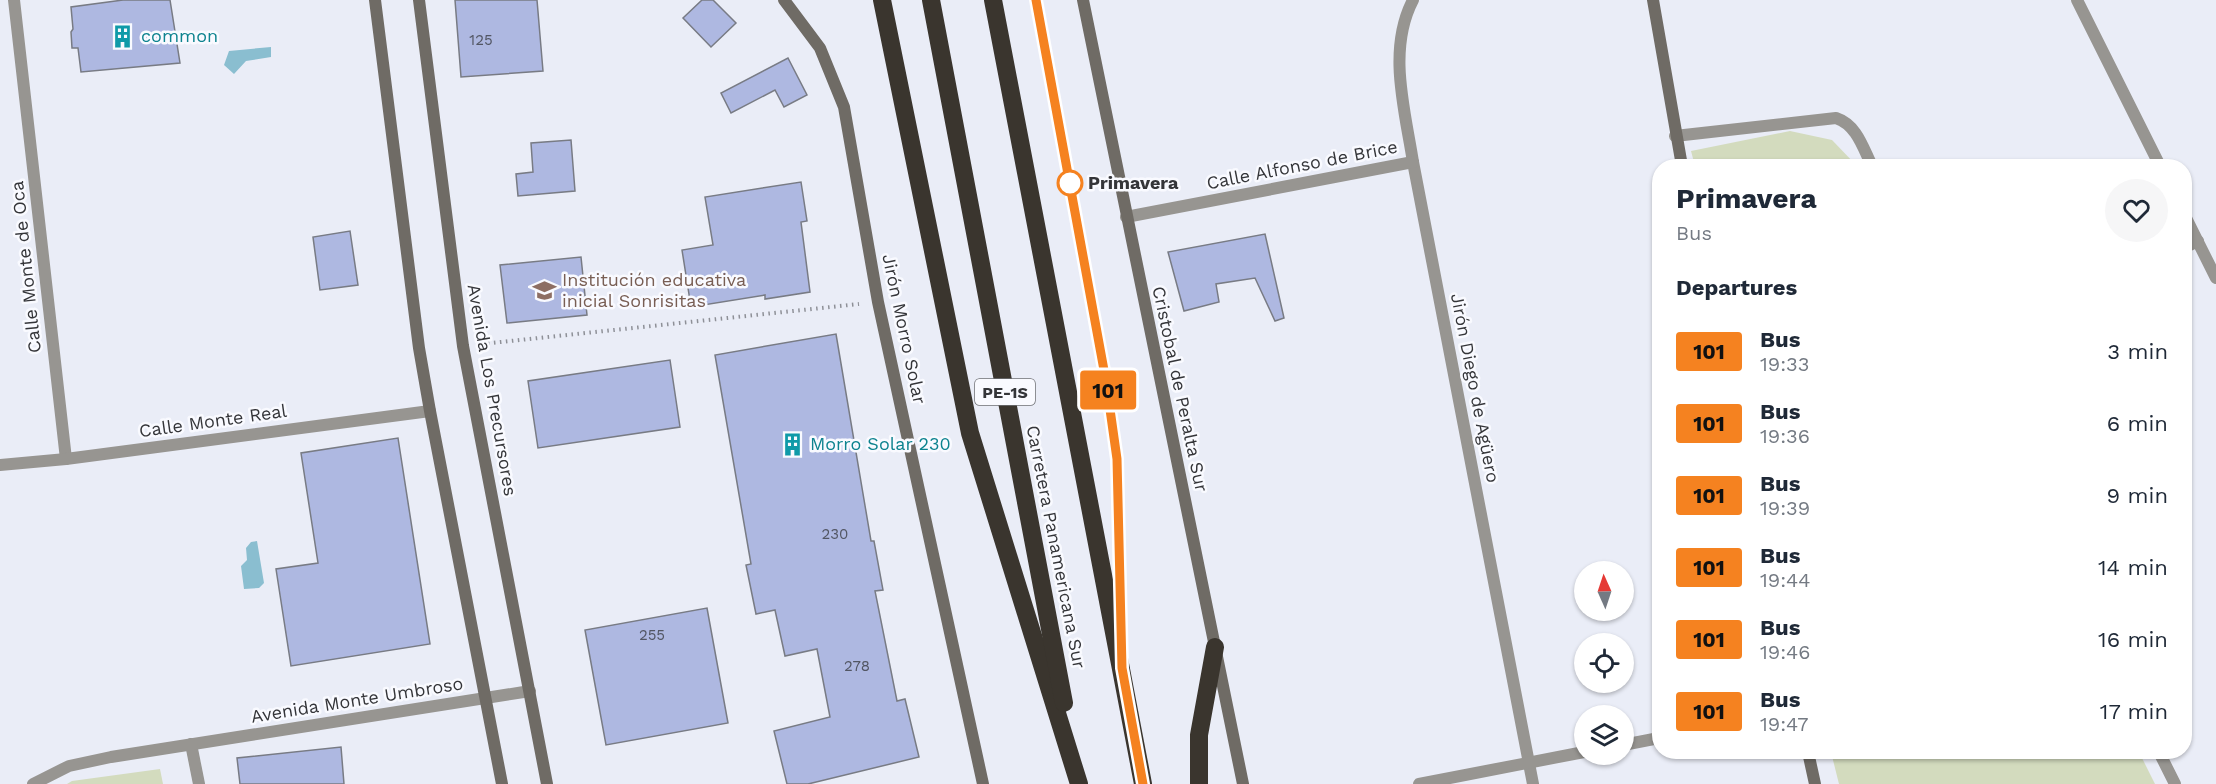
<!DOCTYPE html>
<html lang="en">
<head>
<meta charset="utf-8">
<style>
	:root { --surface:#fff; --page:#f6f6f7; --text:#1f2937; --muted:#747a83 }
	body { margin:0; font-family:"Work Sans",sans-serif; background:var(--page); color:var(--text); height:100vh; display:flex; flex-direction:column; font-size:22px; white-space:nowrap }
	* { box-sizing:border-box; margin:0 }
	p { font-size:20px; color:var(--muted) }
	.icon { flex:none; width:33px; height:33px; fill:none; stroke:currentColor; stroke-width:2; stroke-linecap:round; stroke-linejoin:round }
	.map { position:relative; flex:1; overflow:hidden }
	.drawer { position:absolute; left:1652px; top:159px; width:540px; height:600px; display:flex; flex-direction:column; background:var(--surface); border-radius:24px; box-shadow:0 2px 4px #0004 }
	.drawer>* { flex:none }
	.badge { padding:0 12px; border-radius:4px; font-size:21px; line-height:39px }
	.needle { width:39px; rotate:357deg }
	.buttons { position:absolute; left:1574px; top:561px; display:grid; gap:12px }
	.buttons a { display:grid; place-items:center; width:60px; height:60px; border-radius:50%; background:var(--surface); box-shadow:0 2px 4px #0004; font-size:30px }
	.map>.badge { position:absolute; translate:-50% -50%; box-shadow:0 0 0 3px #fff }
	h2 { padding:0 24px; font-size:22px; line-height:54px }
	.round { display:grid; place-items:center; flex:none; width:63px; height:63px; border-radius:32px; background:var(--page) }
	.overview { display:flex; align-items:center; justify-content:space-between; height:102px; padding:0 24px }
	h1 { font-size:28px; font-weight:700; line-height:45px }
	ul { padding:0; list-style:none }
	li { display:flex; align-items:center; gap:18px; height:72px; padding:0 24px }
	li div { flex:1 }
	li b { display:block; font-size:22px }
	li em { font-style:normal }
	li .badge { min-width:66px; font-weight:700; text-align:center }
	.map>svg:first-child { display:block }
	.green { fill:#d3dbbe }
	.water { fill:#8abed0 }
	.building { fill:#aeb8e1; stroke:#787b84; stroke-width:1.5 }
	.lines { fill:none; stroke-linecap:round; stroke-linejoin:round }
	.path { stroke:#8e9097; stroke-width:4; stroke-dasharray:1.5 4.5; stroke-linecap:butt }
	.lane { stroke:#979591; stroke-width:10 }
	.street { stroke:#979591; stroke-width:12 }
	.secondary { stroke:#6f6b65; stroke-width:12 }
	.highway { stroke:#3a352e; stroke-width:18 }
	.line-casing { stroke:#fff; stroke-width:14 }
	.line { stroke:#f58220; stroke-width:9 }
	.stop-dot { fill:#fff; stroke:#f58220; stroke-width:3 }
	.labels { text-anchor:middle; stroke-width:5; stroke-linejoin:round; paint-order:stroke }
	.number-label { font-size:15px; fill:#525663 }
	.shield { fill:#f9faff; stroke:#6f7074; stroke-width:1.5 }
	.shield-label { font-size:16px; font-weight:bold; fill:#343539 }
	.culture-label { font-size:18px; fill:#0d838f; stroke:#f9faff; text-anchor:start }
	.street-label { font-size:18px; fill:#343539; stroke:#f9faff }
	.stop-label { font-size:18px; font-weight:bold; fill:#343539; stroke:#f9faff; text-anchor:start }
	.education-label { font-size:18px; fill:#785e54; stroke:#f9faff; text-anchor:start }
</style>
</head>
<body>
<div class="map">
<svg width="2216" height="784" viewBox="0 0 2216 784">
	<rect width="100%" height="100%" fill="#eaedf7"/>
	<g class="green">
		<path d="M1790,131l42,9 25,26h-162l-4,-15z"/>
		<path d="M1831,752h308l16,32h-316z"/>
		<path d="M160,769l3,15h-96l5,-3z"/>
	</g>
	<g class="water">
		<path d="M271,47v10l-25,4 -12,13 -10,-9 5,-14z"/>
		<path d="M257,541l7,42 -5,5 -15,1 -3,-23 6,-6 -1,-12 5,-6z"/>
	</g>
	<g class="building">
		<path d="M123,0h47l10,63 -99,9 -3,-24h-6l-1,-16 2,-3 -2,-22z"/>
		<path d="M455,0h82l6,71 -82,6z"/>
		<path d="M702,0h11l23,23 -25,24 -28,-29z"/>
		<path d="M788,58l19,37 -23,12 -9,-17 -44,23 -10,-20z"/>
		<path d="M571,140l4,51 -57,5 -2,-22 17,-2 -2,-29z"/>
		<path d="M801,182l6,39 -6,1 9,70 -45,7v-4l-74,12 -9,-57 31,-5 -8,-48z"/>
		<path d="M350,231l8,54 -38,5 -7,-53z"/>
		<path d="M1265,234l19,84 -9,3 -20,-43 -39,6 3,18 -35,9 -16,-59z"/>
		<path d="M581,257l6,58 -80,8 -7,-58z"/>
		<path d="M836,334l35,207h3l9,49 -8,1 22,110 8,-2 14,58 -111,27h-21l-13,-53 56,-14 -13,-68 -32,7 -10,-46 -19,4 -10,-49 5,-1 -36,-209z"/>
		<path d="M670,360l10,67 -142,21 -10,-67z"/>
		<path d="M398,438l32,206 -139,22 -15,-97 42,-6 -17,-110z"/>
		<path d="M707,608l21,115 -122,22 -21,-115z"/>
		<path d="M341,747l3,37h-104l-3,-26z"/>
	</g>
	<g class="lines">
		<path class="path" d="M482,344l377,-40"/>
		<path class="lane" d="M1036,0l70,381 11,78 4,173"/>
		<g class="street">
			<path d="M14,0l52,459"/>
			<path d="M1413,0c-26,50 -8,110 0,162l120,622"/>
			<path d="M2077,0l83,166"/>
			<path d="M1675,136l161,-18c21,7 27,30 36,48"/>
			<path d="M2184,214l32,64"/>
			<path d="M1126,217l287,-55"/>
			<path d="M2184,248l14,-7"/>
			<path d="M0,465l66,-6 364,-48"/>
			<path d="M191,744l8,40"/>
			<path d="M1623,745l36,-7"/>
			<path d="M2159,752l16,32"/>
			<path d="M33,784l36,-18 42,-9 419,-66"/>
			<path d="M1419,784l165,-32"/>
		</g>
		<g class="secondary">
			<path d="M375,0l44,348 11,63 72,373"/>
			<path d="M419,0l44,346 84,438"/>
			<path d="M784,0l36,48 24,59 34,195 105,482"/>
			<path d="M1083,0l160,784"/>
			<path d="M1653,0l29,166"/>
			<path d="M1808,752l7,32"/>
		</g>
		<g class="highway">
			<path d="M882,0l88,433 109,351"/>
			<path d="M931,0l133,703"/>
			<path d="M993,0l150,784"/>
			<path d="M1199,784v-49l16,-88"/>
		</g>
	</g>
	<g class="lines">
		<defs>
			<path id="line" d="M1036,0l70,381 11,78 5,209 21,116"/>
		</defs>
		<use href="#line" class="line-casing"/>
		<use href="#line" class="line"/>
	</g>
	<defs>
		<symbol id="building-bare" viewBox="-9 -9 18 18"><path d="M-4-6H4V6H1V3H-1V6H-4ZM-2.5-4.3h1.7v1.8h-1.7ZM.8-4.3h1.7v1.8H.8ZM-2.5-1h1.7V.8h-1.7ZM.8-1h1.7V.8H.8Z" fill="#0f9aa8" stroke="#f9faff" stroke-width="2.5" paint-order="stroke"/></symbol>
		<symbol id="school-bare" viewBox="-9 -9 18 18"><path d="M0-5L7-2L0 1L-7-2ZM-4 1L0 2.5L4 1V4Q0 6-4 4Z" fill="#8d6e63" stroke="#f9faff" stroke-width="2.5" paint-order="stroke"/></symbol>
	</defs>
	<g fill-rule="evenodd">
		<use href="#building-bare" x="106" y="20" width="33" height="33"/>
		<use href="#school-bare" x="528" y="274" width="33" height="33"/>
		<use href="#building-bare" x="776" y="428" width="33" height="33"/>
	</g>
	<circle class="stop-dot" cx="1070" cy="183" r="12"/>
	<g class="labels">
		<g class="number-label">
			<text x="481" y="45">125</text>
			<text x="835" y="539">230</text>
			<text x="652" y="640">255</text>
			<text x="857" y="671">278</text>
		</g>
		<rect class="shield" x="975" y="379" width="60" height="26" rx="4.5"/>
		<g class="shield-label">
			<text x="1005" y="398">PE-1S</text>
		</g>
		<g class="culture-label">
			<text x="141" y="42">common</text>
			<text x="810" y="450">Morro Solar 230</text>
		</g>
		<g class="street-label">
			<text transform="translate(1302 165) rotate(-11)" y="6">Calle Alfonso de Brice</text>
			<text transform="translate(26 267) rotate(-96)" y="6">Calle Monte de Oca</text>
			<text transform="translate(904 329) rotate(78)" y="6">Jirón Morro Solar</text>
			<text transform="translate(1475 388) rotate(79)" y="6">Jirón Diego de Agüero</text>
			<text transform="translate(1180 389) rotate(78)" y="6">Cristobal de Peralta Sur</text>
			<text transform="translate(492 390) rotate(80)" y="6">Avenida Los Precursores</text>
			<text transform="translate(213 421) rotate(-8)" y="6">Calle Monte Real</text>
			<text transform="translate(1056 547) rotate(79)" y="6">Carretera Panamericana Sur</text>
			<text transform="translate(357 700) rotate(-9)" y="6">Avenida Monte Umbroso</text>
		</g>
		<g class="stop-label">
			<text x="1088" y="189">Primavera</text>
		</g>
		<g class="education-label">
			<text x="562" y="286">Institución educativa<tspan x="562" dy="21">inicial Sonrisitas</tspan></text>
		</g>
	</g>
</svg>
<div class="buttons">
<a><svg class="needle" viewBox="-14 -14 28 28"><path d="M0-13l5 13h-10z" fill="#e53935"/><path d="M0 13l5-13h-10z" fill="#747a83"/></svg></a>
<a><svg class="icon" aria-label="locate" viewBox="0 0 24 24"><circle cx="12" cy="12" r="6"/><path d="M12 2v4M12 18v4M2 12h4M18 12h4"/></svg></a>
<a><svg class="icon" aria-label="layers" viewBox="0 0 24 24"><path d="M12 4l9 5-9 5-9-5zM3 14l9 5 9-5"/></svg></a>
</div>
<b class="badge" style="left:1108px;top:390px;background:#f58220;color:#111">101</b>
<section class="drawer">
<div class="overview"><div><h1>Primavera</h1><p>Bus</p></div><a class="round"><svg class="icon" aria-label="heart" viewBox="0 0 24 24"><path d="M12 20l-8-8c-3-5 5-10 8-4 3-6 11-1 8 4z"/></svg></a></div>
<h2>Departures</h2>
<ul>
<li><span class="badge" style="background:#f58220;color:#111">101</span><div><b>Bus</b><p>19:33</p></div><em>3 min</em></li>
<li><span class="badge" style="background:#f58220;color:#111">101</span><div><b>Bus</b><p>19:36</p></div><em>6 min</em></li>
<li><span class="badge" style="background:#f58220;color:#111">101</span><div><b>Bus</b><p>19:39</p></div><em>9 min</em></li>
<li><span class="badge" style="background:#f58220;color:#111">101</span><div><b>Bus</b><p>19:44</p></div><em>14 min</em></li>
<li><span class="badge" style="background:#f58220;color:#111">101</span><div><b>Bus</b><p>19:46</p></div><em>16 min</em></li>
<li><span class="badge" style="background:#f58220;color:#111">101</span><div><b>Bus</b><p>19:47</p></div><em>17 min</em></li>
</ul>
</section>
</div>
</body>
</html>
